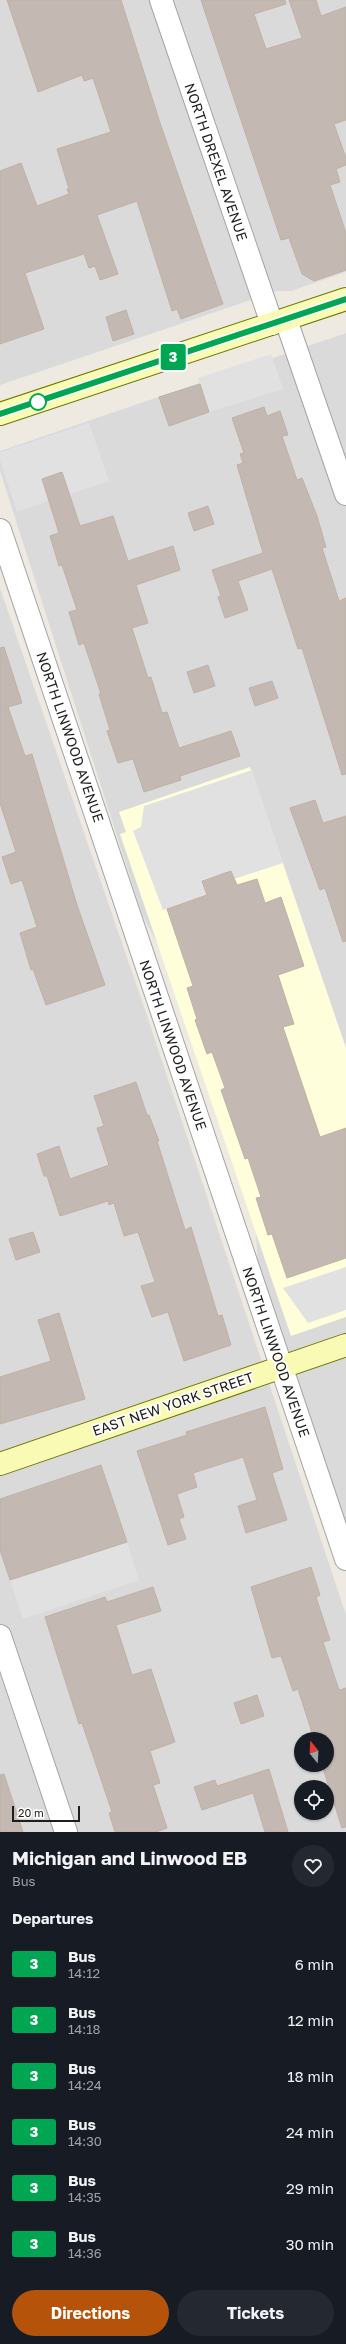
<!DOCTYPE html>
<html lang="en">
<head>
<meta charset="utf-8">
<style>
	:root { --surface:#171b24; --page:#242831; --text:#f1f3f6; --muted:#9ea1a6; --accent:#b45309 }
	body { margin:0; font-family:"Golos Text",sans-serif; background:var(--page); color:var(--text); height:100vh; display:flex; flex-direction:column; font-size:15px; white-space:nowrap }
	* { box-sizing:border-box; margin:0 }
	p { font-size:13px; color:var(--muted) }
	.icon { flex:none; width:22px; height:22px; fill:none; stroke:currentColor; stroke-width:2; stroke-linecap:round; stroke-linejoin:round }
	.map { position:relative; height:1832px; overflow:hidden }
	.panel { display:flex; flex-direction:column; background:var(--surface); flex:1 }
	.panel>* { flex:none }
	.badge { padding:0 8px; border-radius:3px; font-size:14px; line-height:26px }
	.needle { width:26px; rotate:342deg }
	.fabs { position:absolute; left:294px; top:1732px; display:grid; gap:8px }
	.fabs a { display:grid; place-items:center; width:40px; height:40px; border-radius:50%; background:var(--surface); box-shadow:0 1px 3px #0004; font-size:20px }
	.scale { position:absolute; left:12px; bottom:10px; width:68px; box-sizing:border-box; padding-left:4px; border:2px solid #1d1d1d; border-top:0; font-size:11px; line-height:14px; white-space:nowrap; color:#1d1d1d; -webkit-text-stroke:3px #fff; paint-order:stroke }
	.map>.badge { position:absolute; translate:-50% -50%; box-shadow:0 0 0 2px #fff }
	h2 { padding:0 12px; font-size:15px; line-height:36px }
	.round { display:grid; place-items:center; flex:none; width:42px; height:42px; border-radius:21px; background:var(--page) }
	.overview { display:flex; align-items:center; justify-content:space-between; height:68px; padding:0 12px }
	h1 { font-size:19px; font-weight:700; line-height:30px }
	.button { display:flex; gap:8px; margin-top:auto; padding:8px 12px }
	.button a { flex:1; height:46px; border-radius:24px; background:var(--accent); color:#fff; font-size:16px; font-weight:700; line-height:46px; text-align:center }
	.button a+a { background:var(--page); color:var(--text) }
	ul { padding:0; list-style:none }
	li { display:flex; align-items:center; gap:12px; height:56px; padding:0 12px }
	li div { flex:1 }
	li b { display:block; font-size:15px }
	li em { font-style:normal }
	li .badge { min-width:44px; font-weight:700; text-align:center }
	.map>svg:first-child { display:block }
	.residential { fill:#dbdada; fill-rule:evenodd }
	.education { fill:#fffedb }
	.parking { fill:#e1e1e1 }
	.building { fill:#c3b9b2; stroke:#c0b0a4 }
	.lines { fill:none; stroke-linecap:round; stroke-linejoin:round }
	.street-casing { stroke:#a4a4a4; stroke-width:24 }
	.secondary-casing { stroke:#6c7602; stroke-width:24 }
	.street { stroke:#fff; stroke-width:22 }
	.secondary { stroke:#f9fbb4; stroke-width:22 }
	.line-casing { stroke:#fff; stroke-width:9 }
	.line { stroke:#00a651; stroke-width:6 }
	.stop-dot { fill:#fff; stroke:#00a651; stroke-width:2 }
	.labels { text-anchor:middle; stroke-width:3.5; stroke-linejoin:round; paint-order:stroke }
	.street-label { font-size:14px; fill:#1d1d1d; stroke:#fff }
</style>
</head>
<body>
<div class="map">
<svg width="346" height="1832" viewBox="0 0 346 1832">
	<rect width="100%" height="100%" fill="#eeeae2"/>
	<g class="residential">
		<path d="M0,0h346v272l-55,19h-14l-277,94z"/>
		<path d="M346,333v1200l-88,-266 -2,-35 -97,-285 -17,-33 -142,-443v-20z"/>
		<path d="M0,588l145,422 201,605v217h-346zM301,1739h26v26h-26zM301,1787h26v26h-26z"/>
	</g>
	<path class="education" d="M250,767l96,281v269l-55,19 -171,-502 6,-2 -7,-20z"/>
	<g class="parking">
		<path d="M271,354l12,35 -74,23 -11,-34z"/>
		<path d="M89,423l20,58 -39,13 -8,-22 -20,7 7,22 -32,11 -17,-52v-8z"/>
		<path d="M252,770l31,93 -49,16 -3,-8 -29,9 5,15 -44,15 -30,-79 8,-4 3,-21z"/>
		<path d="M346,1267v43l-38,13 -25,-35z"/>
		<path d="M127,1542l12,38 -116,39 -13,-39z"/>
	</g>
	<g class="building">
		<path d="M7,0h114l39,123 63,181 -42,15 -4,-10 -5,2 -35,-110 -40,14 21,59 -18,6 -5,-14 -6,2 -5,-14 -59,19 19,56 -44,15v-173l21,-8 16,43 32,-12 -2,-5h2l-12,-40 54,-17 -18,-54 -9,3 -2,-6 -44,17z"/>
		<path d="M201,0h84l1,4 -32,10 12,35 36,-11 -13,-38h27l5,16 25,-9v113l-12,4 12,34v7l-10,4 4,13 -10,3 16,48v37l-32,11 -12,-7 -13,-36 -8,2z"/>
		<path d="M126,310l8,24 -21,7 -7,-24z"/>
		<path d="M200,384l9,28 -40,14 -10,-29z"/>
		<path d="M264,407l3,9 13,-5 8,24 -6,1 15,44 5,-2 15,38 9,31 -4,1 17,53 7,-3v176l-4,1 -40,-127 -4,1 -26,-80 -34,12 10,29 -23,8 -7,-21 3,-1 -9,-26 51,-17 -26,-88 6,-2 -3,-9 4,-1 -12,-35z"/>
		<path d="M62,472l18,54 33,-10 15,45 45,-15 7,24 -44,15 12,38 -16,5 16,50 3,-1 11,36 5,-1 12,36 52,-17 9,25 -60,20 1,4 -37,12 -11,-33 -15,4 -11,-32 3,-1 -11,-36h2l-17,-51 -5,2 -10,-33 8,-2 -15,-45 -3,1 -9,-30 9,-3 -17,-54z"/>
		<path d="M208,506l6,18 -20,7 -6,-18z"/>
		<path d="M4,647l18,56 -14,4 17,49 7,-2 45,151 28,80 -59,20 -13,-36 -2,1 -11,-37 17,-6 -15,-47 -11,4 -9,-27 14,-5 -16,-49v-155z"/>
		<path d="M208,665l7,21 -21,7 -7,-21z"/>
		<path d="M272,681l6,17 -23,8 -6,-18z"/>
		<path d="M315,800l8,23 23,-7v125l-3,1 -18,-54 -5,2 -30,-82z"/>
		<path d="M231,871l6,14 20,-6 8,24 16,-6 23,69 -26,9 16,49 -11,3 37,110 26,-9v130l-59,20 -15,-44 -4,1 -12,-37 5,-1 -13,-39 -3,1 -24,-69 4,-2 -13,-36 -5,2 -12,-34 2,-1 -10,-31 6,-2 -26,-77 40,-14 -5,-14z"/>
		<path d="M136,1082l11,33h2l10,26h-2l28,89 6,-3 27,89 4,-1 9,30 -47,16 -16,-49 -16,5 -11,-31 14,-4 -17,-50 -14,4 -10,-33 -5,2 -1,-4 -48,15 -13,-40h-3l-7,-22 22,-8 11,33 39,-14 -12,-37 7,-2 -10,-30z"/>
		<path d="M33,1232l7,20 -24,8 -7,-21z"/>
		<path d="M59,1313l26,86 -85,25v-47l51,-16 -13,-41z"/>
		<path d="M265,1407l18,62 -11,4 15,47 -41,13 -8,-27 19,-6 -14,-43 -50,16 4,14 -20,7 7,23 -5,2 7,20 -18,6 -31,-94 50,-16 -1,-3z"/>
		<path d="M101,1465l26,77 -117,38 -10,-30v-51z"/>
		<path d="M311,1567l9,28 -4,2 14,43 -7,2 16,48 7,-2v139l-4,1 -20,-63h5v-26h-13l-16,-50 -5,2 -12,-35 -9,2 -21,-71z"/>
		<path d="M153,1587l8,24 -45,14 16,50 19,-6 24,73 -25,9 10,32 -7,2 14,43 -11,4h-41l-6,-19 3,-1 -30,-89 -3,1 -34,-107 60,-20 2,5z"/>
		<path d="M257,1695l7,21 -23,8 -7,-21z"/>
		<path d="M269,1769l19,63h-23l-12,-39 -51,17 -8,-23 21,-7 2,6z"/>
		<path d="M4,1774l19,58h-23v-57z"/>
	</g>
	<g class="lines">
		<defs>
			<g id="street">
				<path d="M161,0l111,324"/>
				<path d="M286,320l60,174"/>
				<path d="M0,530l346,1029"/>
				<path d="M0,1636l66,196"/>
			</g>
			<g id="secondary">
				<path d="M0,414l346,-115"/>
				<path d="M0,1464l346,-119"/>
			</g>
		</defs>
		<use href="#street" class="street-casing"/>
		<use href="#secondary" class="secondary-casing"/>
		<use href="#street" class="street"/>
		<use href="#secondary" class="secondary"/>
	</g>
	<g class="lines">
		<defs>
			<path id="line" d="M0,414l346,-115"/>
		</defs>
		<use href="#line" class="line-casing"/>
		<use href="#line" class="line"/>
	</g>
	<circle class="stop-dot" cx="38" cy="402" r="8"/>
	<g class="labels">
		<g class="street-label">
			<text transform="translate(216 162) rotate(71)" y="5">NORTH DREXEL AVENUE</text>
			<text transform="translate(70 737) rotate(71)" y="5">NORTH LINWOOD AVENUE</text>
			<text transform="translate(173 1045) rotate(71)" y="5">NORTH LINWOOD AVENUE</text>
			<text transform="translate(276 1352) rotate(71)" y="5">NORTH LINWOOD AVENUE</text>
			<text transform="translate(173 1404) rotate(-19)" y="5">EAST NEW YORK STREET</text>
		</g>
	</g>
</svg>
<div class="fabs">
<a><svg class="needle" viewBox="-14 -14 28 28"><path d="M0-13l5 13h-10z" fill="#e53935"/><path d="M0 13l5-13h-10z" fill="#9ea1a6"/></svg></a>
<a><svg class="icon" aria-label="locate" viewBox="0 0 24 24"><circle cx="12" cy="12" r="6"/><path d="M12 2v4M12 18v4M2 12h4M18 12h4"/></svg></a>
</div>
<div class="scale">20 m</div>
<b class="badge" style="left:173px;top:357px;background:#00a651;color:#fff">3</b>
</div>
<section class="panel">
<div class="overview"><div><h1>Michigan and Linwood EB</h1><p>Bus</p></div><a class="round"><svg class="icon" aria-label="heart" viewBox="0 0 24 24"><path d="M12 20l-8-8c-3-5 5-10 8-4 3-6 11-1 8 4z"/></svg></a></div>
<h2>Departures</h2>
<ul>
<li><span class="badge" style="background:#00a651;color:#fff">3</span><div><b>Bus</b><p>14:12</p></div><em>6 min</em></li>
<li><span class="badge" style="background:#00a651;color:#fff">3</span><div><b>Bus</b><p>14:18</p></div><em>12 min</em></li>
<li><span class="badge" style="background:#00a651;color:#fff">3</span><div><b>Bus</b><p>14:24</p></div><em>18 min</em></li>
<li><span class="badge" style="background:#00a651;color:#fff">3</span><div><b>Bus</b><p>14:30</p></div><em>24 min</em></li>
<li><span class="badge" style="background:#00a651;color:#fff">3</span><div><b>Bus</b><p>14:35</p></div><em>29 min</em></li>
<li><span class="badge" style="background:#00a651;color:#fff">3</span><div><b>Bus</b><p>14:36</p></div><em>30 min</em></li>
</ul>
<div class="button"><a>Directions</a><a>Tickets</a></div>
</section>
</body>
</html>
